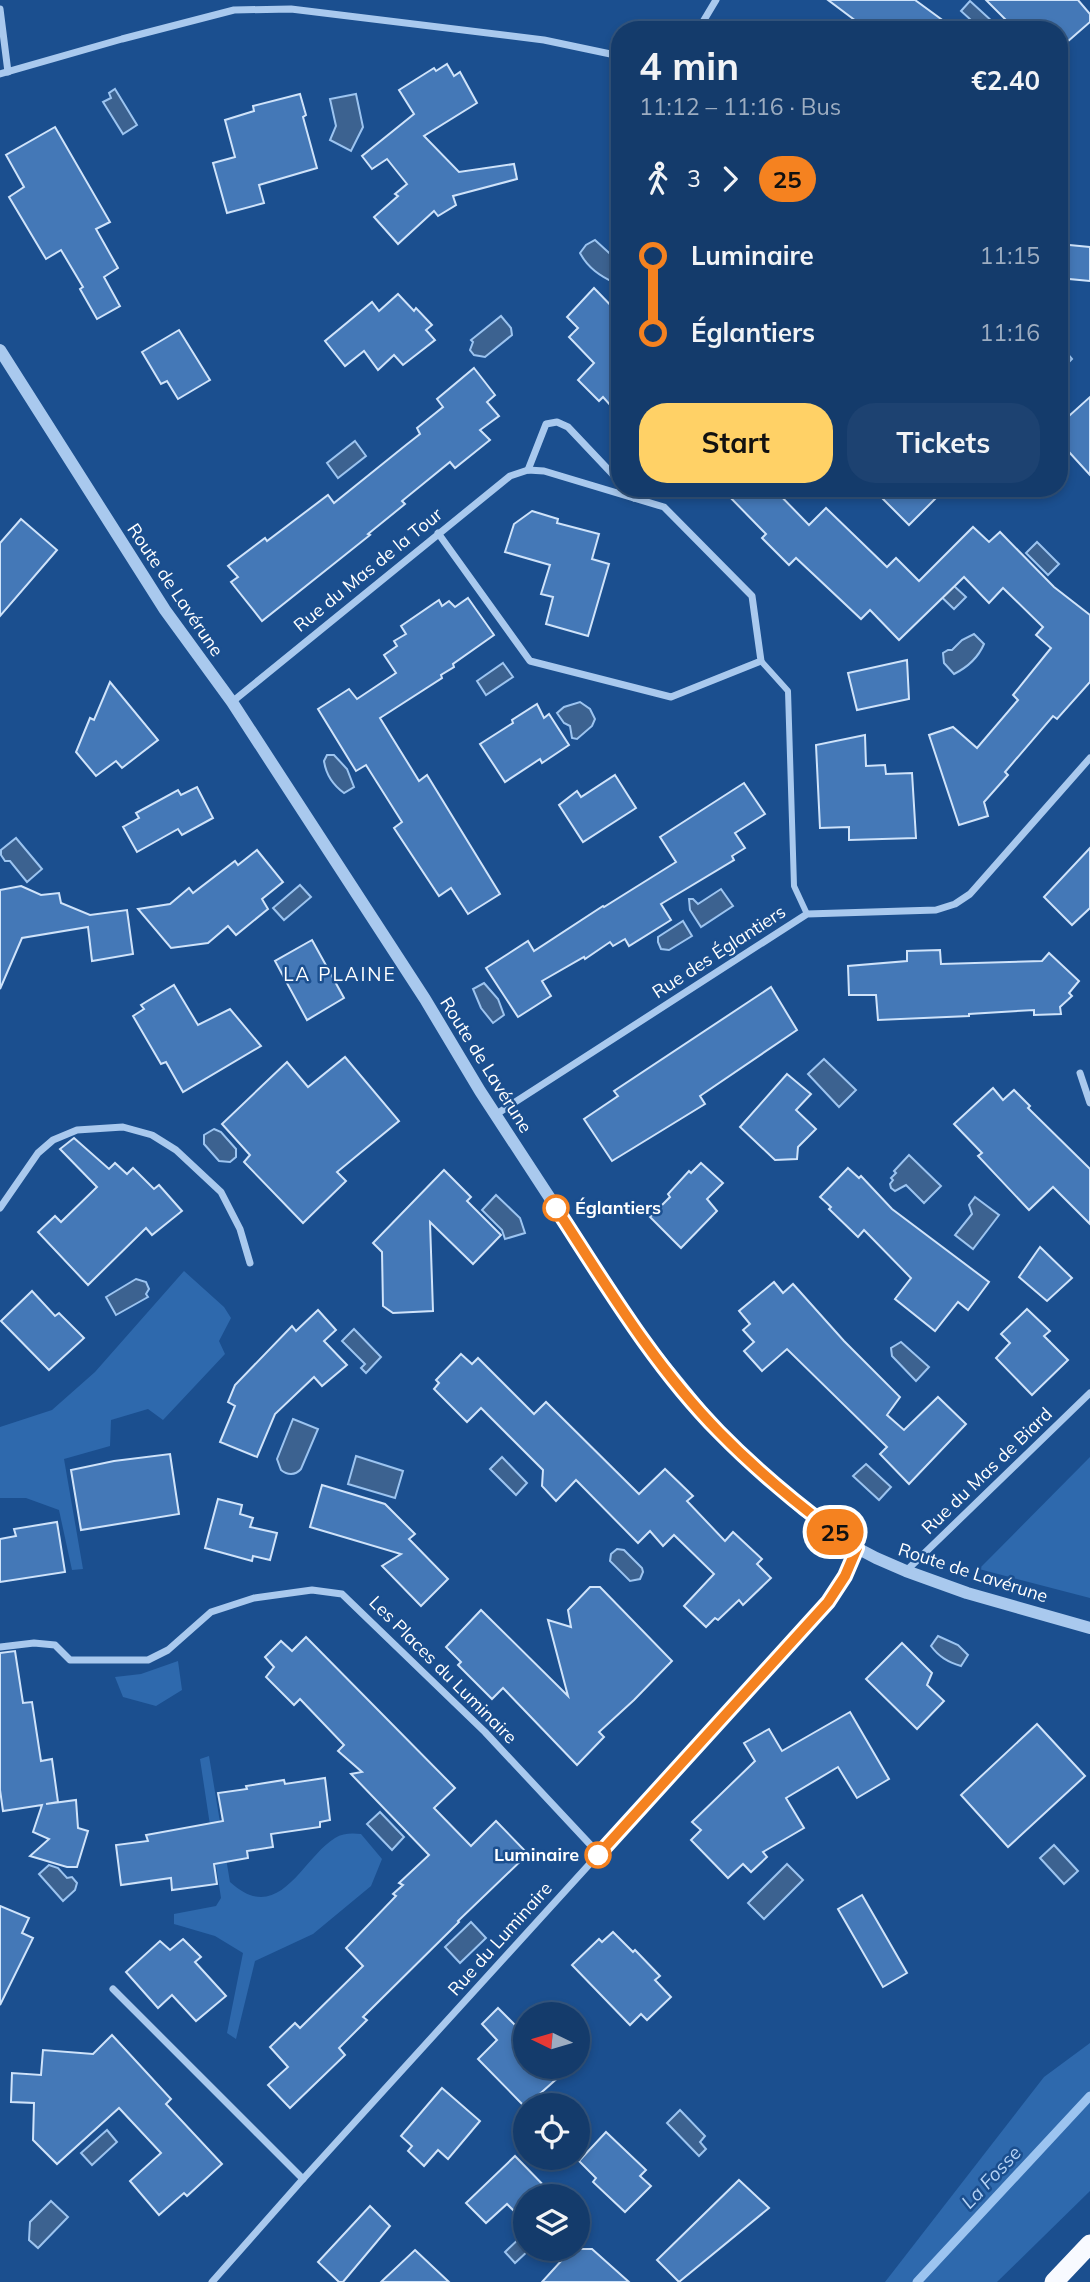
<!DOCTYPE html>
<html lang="en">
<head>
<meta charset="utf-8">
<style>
	:root { --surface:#143b6b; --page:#1d4271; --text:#f1f3f6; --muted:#9dadc1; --line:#33557e; --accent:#ffd166 }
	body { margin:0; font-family:Mulish,sans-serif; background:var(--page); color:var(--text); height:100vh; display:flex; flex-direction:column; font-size:26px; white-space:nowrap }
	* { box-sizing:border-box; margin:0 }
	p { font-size:23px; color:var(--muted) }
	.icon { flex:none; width:38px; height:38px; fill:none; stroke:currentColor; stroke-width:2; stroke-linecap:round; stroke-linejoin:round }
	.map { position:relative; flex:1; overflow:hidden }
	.details { position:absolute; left:611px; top:21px; width:457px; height:476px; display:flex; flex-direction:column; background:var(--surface); border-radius:28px; box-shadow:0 4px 10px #0003,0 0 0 2px var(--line) }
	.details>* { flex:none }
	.badge { padding:0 14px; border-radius:23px; font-size:24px; line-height:46px }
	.needle { width:46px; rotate:275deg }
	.tools { position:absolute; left:513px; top:2002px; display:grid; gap:14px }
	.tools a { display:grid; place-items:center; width:77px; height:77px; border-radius:50%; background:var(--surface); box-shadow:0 4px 10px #0003,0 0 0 2px var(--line); font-size:35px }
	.map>.badge { position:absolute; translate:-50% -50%; box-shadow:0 0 0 4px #fff }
	.legs { display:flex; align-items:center; gap:10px; height:77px; padding:0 28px; font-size:23px }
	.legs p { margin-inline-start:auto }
	.head { display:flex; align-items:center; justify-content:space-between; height:119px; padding:0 28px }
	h1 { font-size:38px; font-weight:700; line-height:52px }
	.button { display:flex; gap:14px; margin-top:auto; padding:14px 28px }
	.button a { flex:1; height:80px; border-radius:28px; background:var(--accent); color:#111; font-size:28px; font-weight:700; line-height:80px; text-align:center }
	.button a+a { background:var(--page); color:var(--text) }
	ul { padding:0 28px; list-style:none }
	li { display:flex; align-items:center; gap:24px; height:77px; font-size:26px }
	li i { display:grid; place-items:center; width:10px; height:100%; margin:0 9px; background:currentColor }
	li i::after { content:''; width:18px; height:18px; margin:-9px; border:5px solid; border-radius:50%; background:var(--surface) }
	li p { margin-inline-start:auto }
	li:first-child i { background:linear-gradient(#0000 50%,currentColor 0) }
	li:last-child i { background:linear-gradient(currentColor 50%,#0000 0) }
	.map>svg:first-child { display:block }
	.green { fill:#2e69ad }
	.water { fill:#3c6290; stroke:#9cc4f0; stroke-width:2 }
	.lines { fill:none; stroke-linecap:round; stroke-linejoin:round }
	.stream { stroke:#9cc4f0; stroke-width:9 }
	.building { fill:#4478b7; stroke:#cfe3fa; stroke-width:2 }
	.pedestrian { stroke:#a9c9ee; stroke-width:6 }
	.minor { stroke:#a9c9ee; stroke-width:7 }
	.tertiary { stroke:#a9c9ee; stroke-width:12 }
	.trunk { stroke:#f8faff; stroke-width:19 }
	.line-1-casing { stroke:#fff; stroke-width:16 }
	.line-1 { stroke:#f58220; stroke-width:10 }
	.stop-1-dot { fill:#fff; stroke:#f58220; stroke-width:3.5 }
	.labels { text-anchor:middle; stroke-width:5; stroke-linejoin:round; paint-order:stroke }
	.street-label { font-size:18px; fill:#fff; stroke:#1b4f8f }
	.stop-label { font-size:18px; font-weight:bold; fill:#fff; stroke:#1b4f8f; text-anchor:start }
	.neighbourhood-label { font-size:19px; letter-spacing:2px; fill:#fff; stroke:#1b4f8f }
	.water-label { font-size:19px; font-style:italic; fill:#b5d3f5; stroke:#1b4f8f }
</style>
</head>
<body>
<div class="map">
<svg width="1090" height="2282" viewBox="0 0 1090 2282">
	<rect width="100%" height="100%" fill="#1b4f8f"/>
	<g class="green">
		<path d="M184,1271l40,36 7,11 -12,23 6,13 -62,66 -15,-11 -37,11 -1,26 -46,13 19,110 -11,1 -13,-60 -33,-12h-26v-71l52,-17 43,-38z"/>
		<path d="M1090,1457v141l-111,-29z"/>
		<path d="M178,1661l4,29 -26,16 -33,-9 -8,-20 26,-3z"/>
		<path d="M209,1756l21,126c49,45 72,-24 105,-44 8,-5 17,-5 26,-4l21,25 -11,27 -58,48 -58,27 -19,78 -9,-6 16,-80 -28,-17 -41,-12v-10l42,-8 5,-8 -21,-139z"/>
		<path d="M1090,2043v148l-93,91h-112l159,-205z"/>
	</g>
	<g class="water">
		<path d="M970,1l24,22 -7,7h-5l-21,-19z"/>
		<path d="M115,89l22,36 -14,9 -20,-32 8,-4 -2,-5z"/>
		<path d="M356,94l7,33 -12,24 -21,-11 6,-14 -6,-27z"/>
		<path d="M595,240l24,22v16l-4,5c-15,-7 -27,-15 -35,-30l6,-8z"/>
		<path d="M501,316l10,12 1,7 -27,22 -11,-2 -4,-5 3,-8 -2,-2z"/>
		<path d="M1061,346l11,13 -13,13v-24z"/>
		<path d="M355,441l11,15 -28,22 -11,-15z"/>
		<path d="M1037,542l22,22 -11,11 -22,-22z"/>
		<path d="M939,572l27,25 -12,12 -26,-25z"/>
		<path d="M974,634l10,10c-6,14 -16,23 -30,30l-10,-11 -1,-10 5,-3h4l10,-10z"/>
		<path d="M503,663l10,14 -27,18 -9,-14z"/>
		<path d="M580,702l10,7 5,10 -3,7 -15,13 -5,-1 -2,-12 -6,-3 -7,-10 7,-6z"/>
		<path d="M327,755h7l13,14 7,18 -10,6c-11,-8 -18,-18 -20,-32z"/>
		<path d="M16,838l26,31 -15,13 -17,-21h-5l-4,-6v-5z"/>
		<path d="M300,885l11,12 -27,23 -11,-12z"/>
		<path d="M721,889l12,17 -32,21 -11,-17 -1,-11h4l5,5z"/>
		<path d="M683,921l9,15 -23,14 -8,-1 -3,-7v-5z"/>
		<path d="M484,983l14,16 6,16 -11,8 -12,-15 -8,-19z"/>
		<path d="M824,1059l32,31 -17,17 -31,-33z"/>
		<path d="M214,1129l7,3 15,17v8l-6,5 -11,-1 -15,-17v-9z"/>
		<path d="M909,1155l32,31 -17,17 -18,-18 -11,6 -4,-3 -1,-4 3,-4 -2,-2 5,-5 -2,-2z"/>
		<path d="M496,1195l24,23 5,15 -20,6 -3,-9 -20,-20z"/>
		<path d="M975,1197l24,18 -26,34 -18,-14 17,-21 -3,-9z"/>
		<path d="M136,1279l10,3 3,7 -3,5 2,3 -32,18 -10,-18z"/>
		<path d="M354,1329l27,28 -15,16 -5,-5 4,-4 -23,-23z"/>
		<path d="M901,1342l28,25 -13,14 -24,-25 -1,-8z"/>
		<path d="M293,1419l25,10 -17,40c-6,7 -14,6 -20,1l-4,-11z"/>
		<path d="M356,1456l47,15 -8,27 -47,-14z"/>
		<path d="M502,1457l25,26 -11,12 -26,-26z"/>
		<path d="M866,1464l25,23 -12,13 -26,-24z"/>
		<path d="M617,1549l7,1 18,18 1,4 -3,7 -10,2 -20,-20 1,-7z"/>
		<path d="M938,1636l20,9 10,10 -7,11c-13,-4 -22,-9 -30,-20z"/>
		<path d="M380,1812l24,25 -12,13 -25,-26z"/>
		<path d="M1054,1845l24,26 -14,13 -24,-26z"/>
		<path d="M787,1864l16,16 -39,39 -16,-16z"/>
		<path d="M49,1865l9,3 9,10 5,-1 5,6 -2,7 -12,11 -24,-27z"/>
		<path d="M471,1922l15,16 -26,25 -15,-16z"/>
		<path d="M680,2110l25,26 -5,6 6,7 -7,7 -32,-33z"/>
		<path d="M107,2130l10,12 -25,23 -11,-12z"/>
		<path d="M51,2201l17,16 -30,31 -9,-8 1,-18z"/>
		<path d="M525,2233v16h5l-15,14 -10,-11z"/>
	</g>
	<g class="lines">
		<path class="stream" d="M917,2282l173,-186"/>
	</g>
	<g class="building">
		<path d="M828,0h87l41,30h-88z"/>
		<path d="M986,0h92l12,14v8l-31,27v-19h-43z"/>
		<path d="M447,64l7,12 6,-4 17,31 -53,33 35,36 55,-8 3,15 -64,17 3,9 -18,11 -4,-5 -36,33 -24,-27 24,-21 -3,-2 12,-10 -20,-25 -15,10 -10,-13 52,-42 -15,-24 35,-22 2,3z"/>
		<path d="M300,94l6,21 -3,2 14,51 -58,17 5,18 -37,10 -14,-50 22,-6 -10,-37 29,-9 -1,-5z"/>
		<path d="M55,127l55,95 -14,7 22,39 -14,9 16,29 -23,13 -17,-30 3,-2 -22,-37 -15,9 -37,-62 15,-10 -18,-32z"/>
		<path d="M1059,244l31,3v34l-31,-3z"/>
		<path d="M594,288l26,27v101l-17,-19 -4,4 -21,-21 16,-17 -25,-26 9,-9 -11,-11z"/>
		<path d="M398,294l16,17 2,-3 16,17 -6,5 9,10 -32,25 -9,-10 -16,15 -14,-19 -19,15 -20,-25 47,-39 7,9z"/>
		<path d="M179,330l31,50 -32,19 -11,-18 -6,3 -19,-32z"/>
		<path d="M474,368l21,27 -8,7 12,14 -19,14 10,10 -35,28 -5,-6 -48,39 3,3 -37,30 2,1 -108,86 -31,-39 7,-5 -10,-11 37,-28 2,3 61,-46 6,8 72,-58 14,-11 -3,-6 26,-21 -6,-8z"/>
		<path d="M1090,397v78l-31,-34v-16z"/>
		<path d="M721,488h52l36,37 17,-17 61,59 9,-9 23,23 54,-54 16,15 11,-10 54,55 36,28v67l-33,37 -4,-3 -48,56 3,3 -24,27 4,14 -29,9 -30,-90 24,-8 24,21 41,-48 -5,-5 38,-47 -15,-13 7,-8 -40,-39 -14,15 -25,-26 -65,63 -29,-30 -9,9 -65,-61 -7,7 -27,-27 4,-4z"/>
		<path d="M872,488h74l-37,37z"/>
		<path d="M532,511l26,8 -1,4 42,11 -7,25 17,5 -21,72 -42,-12 7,-27 -12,-3 9,-29 -45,-13 9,-28z"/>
		<path d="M21,519l36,31 -57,66v-73z"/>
		<path d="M468,598l26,37 -41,29 1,3 -13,8 1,3 -62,40 39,63 8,-6 73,119 -32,20 -17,-26 -12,8 -45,-68 8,-6 -36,-57 -10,6 -38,-62 31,-20 8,10 39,-26 -12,-18 13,-9 -3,-5 12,-7 -5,-8 38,-26 3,6 7,-5 6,6z"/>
		<path d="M907,660l2,39 -52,11 -9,-37z"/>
		<path d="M110,682l48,58 -36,28 -6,-7 -20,15 -20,-24 14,-34 4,2z"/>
		<path d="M537,704l7,14 5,-4 20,31 -27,18 -2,-4 -35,23 -25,-38 33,-21 -1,-3z"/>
		<path d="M865,735l1,31 19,-1 1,9 26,-1 4,65 -67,2v-13l-29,1 -4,-83z"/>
		<path d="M615,775l21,33 -53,34 -24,-37 18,-14 4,6z"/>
		<path d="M744,783l21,31 -30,19 10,15 -13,8 2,4 -73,44 10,16 -42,26 -4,-7 -12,7 -3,-4 -25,17 -1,-2 -42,24 9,15 -33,21 -32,-49 42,-27 6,10 69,-45 1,1 72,-45 -16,-25z"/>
		<path d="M197,787l16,31 -31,17 -4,-6 -41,23 -14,-25 16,-9 -3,-5 42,-23 3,5z"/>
		<path d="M1090,848v60l-18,17 -28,-28z"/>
		<path d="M257,850l26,32 -21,17 6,10 -32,26 -8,-9 -20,17 -37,5 -33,-39 32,-5 19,-16 4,5 42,-32 3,4z"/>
		<path d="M21,886l20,9 18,-2 2,10 29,12 37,-5 6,44 -41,7 -4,-34 -66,11 -22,51v-99z"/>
		<path d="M312,940l32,58 -37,22 -32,-59z"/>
		<path d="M940,950l1,14 101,-3 7,-8 30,28 -10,12 3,3 -12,11 1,7 -27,1v-5l-65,4v2l-91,4 -2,-25h-27l-1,-29 59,-5v-10z"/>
		<path d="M174,985l24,40 32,-16 31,37 -78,46 -17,-30 -5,2 -28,-48 11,-7 -3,-4z"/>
		<path d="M771,987l26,43 -97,66 5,8 -93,57 -28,-42 34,-23 -4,-5z"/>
		<path d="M345,1057l54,64 -62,51 9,9 -43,42 -59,-61 6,-7 -28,-31 65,-62 21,25z"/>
		<path d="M787,1074l24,20 -15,16 20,19 -18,18 -1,12 -22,1 -35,-33z"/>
		<path d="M993,1088l10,12 11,-10 16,16 -2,2 62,61v55l-37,-37 -24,23 -51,-54 4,-3 -28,-29z"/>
		<path d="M74,1138l35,31 6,-6 12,11 6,-6 21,21 5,-4 23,26 -30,24 -6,-7 -58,57 -50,-53 17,-16 6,6 36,-35 -37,-38z"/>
		<path d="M701,1163l22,20 -16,16 10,12 -36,37 -31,-31 20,-20 -2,-3 21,-23 2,2z"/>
		<path d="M848,1168l11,10 2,-2 31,33 97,73 -21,28 -10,-8 -23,29 -40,-32 16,-21 -47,-48 -6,7 -29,-28 2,-2 -11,-10z"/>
		<path d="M444,1170l27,27 -4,4 34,34 -28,29 -43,-42 3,89 -40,2 -10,-7 -1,-54 -9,-9z"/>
		<path d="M1040,1247l32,31 -25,23 -28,-24z"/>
		<path d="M774,1282l9,11 10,-9 51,57 56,56 -13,18 17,15 34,-33 28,27 -57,60 -29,-30 7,-7 -100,-98 -25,22 -18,-20 10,-9 -11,-12 7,-6 -11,-13z"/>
		<path d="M32,1291l23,25 4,-3 25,25 -35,32 -48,-49z"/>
		<path d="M1027,1309l23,22 -6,5 24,24 -36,35 -36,-37 14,-15 -9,-9z"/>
		<path d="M318,1310l18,20 -12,11 23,24 -25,21 -8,-9 -39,37 -18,43 -37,-15 15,-36 -7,-4 7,-17 57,-59 4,5z"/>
		<path d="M461,1354l11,10 6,-6 56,56 12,-12 93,92 26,-25 28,27 -6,5 38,40 8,-9 29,27 -5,5 14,14 -28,27 -4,-5 -21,20 -3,-2 -9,9 -22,-21 30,-32 -40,-39 -11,11 -13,-15 -12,12 -62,-63 -20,21 -14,-15 1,-16 -62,-62 -14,14 -33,-33 5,-6 -3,-3z"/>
		<path d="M170,1454l9,60 -98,16 -10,-60 43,-9z"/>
		<path d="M322,1485l63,19 30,30 -6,5 39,40 -27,27 -39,-40 19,-12 -91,-27z"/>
		<path d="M218,1499l24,6 -2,9 13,4 -3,9 27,6 -7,27 -17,-4 -1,5 -47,-13z"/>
		<path d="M57,1522l8,50 -65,10v-43l16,-3 -2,-7z"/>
		<path d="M590,1587h10l72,74 -38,39 -35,32 5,5 -27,28 -74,-77 -11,11 -34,-34 3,-3 -15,-15 35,-37 87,86 -20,-76 23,7 -3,-17z"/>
		<path d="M306,1637l149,151 -21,20 37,38 25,-25 32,33 -70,67 1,1 -96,95 4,3 -28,28 6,7 -55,53 -22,-23 20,-18 -18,-20 25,-24 5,5 63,-62 -17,-18 50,-52 -3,-2 10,-9 -4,-2 30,-28 -78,-81 11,-2 -24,-21 6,-6 -44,-46 -6,6 -28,-28 8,-10 -9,-10 16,-16 11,10z"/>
		<path d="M902,1643l30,30 -5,12 17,16 -27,28 -51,-50z"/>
		<path d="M15,1651l8,52 9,-1 9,59 11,-2 6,43 -12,2 30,-4 2,28 10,3 -11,36h-10l-37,-11 19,-17 -16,-7 9,-27 -39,6 -3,-21v-137z"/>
		<path d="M850,1712l39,67 -32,19 -19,-31 -52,31 18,30 -41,24 4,5 -16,15 -8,-8 -15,14 -37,-38 10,-10 -9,-8 63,-61 -11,-18 25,-14 13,22z"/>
		<path d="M1037,1724l48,52 -77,71 -47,-52z"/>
		<path d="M325,1778l5,42 -10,2v5l-49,7 2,13 -26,4 1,7 -34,6 3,20 -45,6 -1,-12 -50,7 -5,-40 32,-4 -2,-6 77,-14 -5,-28 29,-4 -1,-3 38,-6 1,4z"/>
		<path d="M862,1895l45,78 -24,14 -45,-78z"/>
		<path d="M0,1906l29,12 -7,15 11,5 -33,67z"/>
		<path d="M613,1932l20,20 2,-2 25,26 -5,4 16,17 -24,23 -6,-6 -11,11 -58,-60 27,-26 3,3z"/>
		<path d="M183,1939l18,18 -6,5 31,34 -30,25 -24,-26 -14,13 -32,-36 34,-31 10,9z"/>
		<path d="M498,2008l27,27v32h45l-45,40 -47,-48 19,-19 -15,-16z"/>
		<path d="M112,2035l59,64 -5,5 56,60 -35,32 -3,-3 -25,22 -29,-34 31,-28 -42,-45 -62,56 -24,-24 1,-37 -23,-1 1,-29 29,2 2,-25 50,4z"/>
		<path d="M442,2088l38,33 -32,38 -10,-9 -14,16 -16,-15 4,-5 -11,-10z"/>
		<path d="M606,2132l40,38 -6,6 11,10 -26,26 -32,-30 3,-4 -17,-17z"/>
		<path d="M515,2156l39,40h-29v26l-18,-18 -21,19 -20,-20z"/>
		<path d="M739,2180l30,28 -90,74 -22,-22z"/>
		<path d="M370,2206l20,20 -47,56h-4l-21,-20z"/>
		<path d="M572,2249h20l37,33h-87z"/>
		<path d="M415,2250l34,32h-68z"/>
	</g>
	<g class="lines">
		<path class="pedestrian" d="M761,661l27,30 6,195 13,28"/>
		<g class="minor">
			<path d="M0,9l8,63"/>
			<path d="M698,30l18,-30"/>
			<path d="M0,74l122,-35 112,-29 57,-1 253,31 76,16"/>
			<path d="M528,470l18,-46 11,-2 11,5 52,55"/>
			<path d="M625,488l9,10"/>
			<path d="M232,702l278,-226 18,-6 16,1 120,36 88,89 9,65 -90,36 -141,-36 -92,-128"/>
			<path d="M1080,1073l10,30"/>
			<path d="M495,1115l312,-201 129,-4 19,-6 15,-10 120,-136"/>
			<path d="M0,1208l38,-55 15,-13 24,-10 46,-3 29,8 24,15 45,42 19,37 10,34"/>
			<path d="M906,1571l184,-178"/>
			<path d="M0,1647l34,-4 21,2 15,15h78l20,-10 43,-38 43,-14 58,-8 30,4 143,138 114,122"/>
			<path d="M113,1989l190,190"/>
			<path d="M212,2282l91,-103 525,-577 17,-26 12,-28"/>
		</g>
		<path class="tertiary" d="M0,350l165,260 67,92 193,297 55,92 158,242 80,98 85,79 54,38 19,10 30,13 61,22 123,35"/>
		<path class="trunk" d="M1054,2282l36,-38"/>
	</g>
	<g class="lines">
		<defs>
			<path id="line-1" d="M556,1208c50,77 98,158 163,224 42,43 89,81 138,116l-12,28 -17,26 -230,253"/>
		</defs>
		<use href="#line-1" class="line-1-casing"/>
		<use href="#line-1" class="line-1"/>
	</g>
	<g class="stop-1-dot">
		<circle cx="556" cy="1208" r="12"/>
		<circle cx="598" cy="1855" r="12"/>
	</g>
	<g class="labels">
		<g class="street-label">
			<text transform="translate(368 570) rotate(-39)" y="6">Rue du Mas de la Tour</text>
			<text transform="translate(175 590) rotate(56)" y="6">Route de Lavérune</text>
			<text transform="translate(719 952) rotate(-33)" y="6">Rue des Églantiers</text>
			<text transform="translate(486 1065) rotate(58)" y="6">Route de Lavérune</text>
			<text transform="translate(987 1471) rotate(-44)" y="6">Rue du Mas de Biard</text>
			<text transform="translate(973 1573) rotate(18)" y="6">Route de Lavérune</text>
			<text transform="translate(443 1670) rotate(45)" y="6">Les Places du Luminaire</text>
			<text transform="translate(500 1939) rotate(-48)" y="6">Rue du Luminaire</text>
		</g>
		<g class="stop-label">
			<text x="575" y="1214">Églantiers</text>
			<text x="579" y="1861" text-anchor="end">Luminaire</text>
		</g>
		<g class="neighbourhood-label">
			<text x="340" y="981">LA PLAINE</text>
		</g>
		<g class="water-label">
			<text transform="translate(991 2177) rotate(-47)" y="7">La Fosse</text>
		</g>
	</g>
</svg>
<div class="tools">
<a><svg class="needle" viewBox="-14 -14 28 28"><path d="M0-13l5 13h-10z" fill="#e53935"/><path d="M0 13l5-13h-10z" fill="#9dadc1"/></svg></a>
<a><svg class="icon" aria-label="locate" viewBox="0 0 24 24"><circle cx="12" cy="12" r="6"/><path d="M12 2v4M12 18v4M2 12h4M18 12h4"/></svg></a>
<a><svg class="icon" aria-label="layers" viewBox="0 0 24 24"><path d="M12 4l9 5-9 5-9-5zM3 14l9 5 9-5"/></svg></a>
</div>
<b class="badge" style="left:835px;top:1532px;background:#f58220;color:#111">25</b>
<section class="details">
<div class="head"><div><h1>4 min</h1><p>11:12 – 11:16 · Bus</p></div><b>€2.40</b></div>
<div class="legs"><svg class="icon" aria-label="walk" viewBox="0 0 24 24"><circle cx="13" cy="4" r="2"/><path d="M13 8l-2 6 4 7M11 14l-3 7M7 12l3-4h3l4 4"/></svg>3<svg class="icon" aria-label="forward" viewBox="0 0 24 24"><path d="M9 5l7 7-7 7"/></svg><b class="badge" style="background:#f58220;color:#111">25</b></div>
<ul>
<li><i style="color:#f58220"></i><b>Luminaire</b><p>11:15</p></li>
<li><i style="color:#f58220"></i><b>Églantiers</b><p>11:16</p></li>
</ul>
<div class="button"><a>Start</a><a>Tickets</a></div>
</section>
</div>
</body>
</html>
